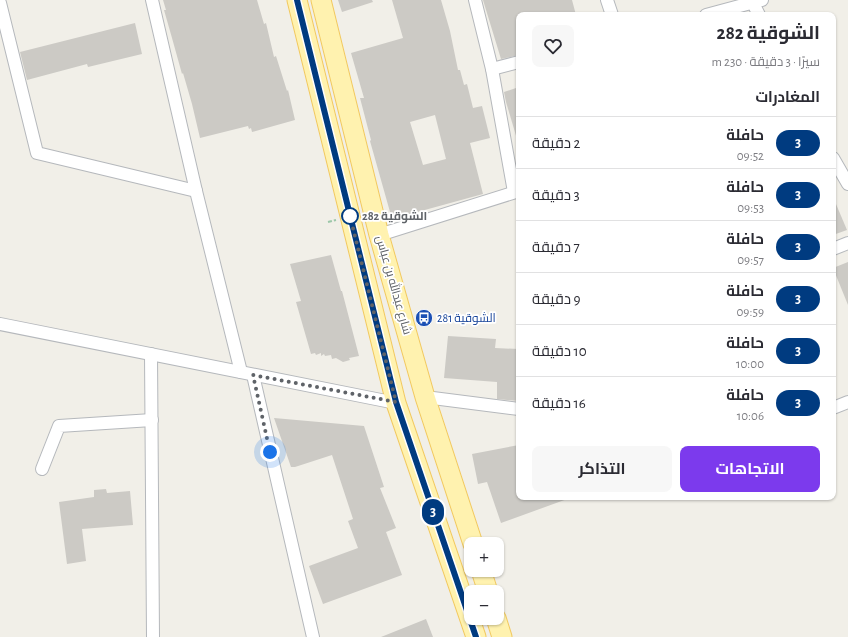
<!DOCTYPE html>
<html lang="ar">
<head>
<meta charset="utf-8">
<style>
	:root { --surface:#fff; --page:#f7f7f7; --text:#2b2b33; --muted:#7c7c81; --line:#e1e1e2; --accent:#7c3aed }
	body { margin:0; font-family:"Alegreya Sans",Cairo,sans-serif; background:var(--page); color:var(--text); direction:rtl; height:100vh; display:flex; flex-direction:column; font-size:15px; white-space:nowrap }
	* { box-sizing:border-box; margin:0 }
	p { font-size:13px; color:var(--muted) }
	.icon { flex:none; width:22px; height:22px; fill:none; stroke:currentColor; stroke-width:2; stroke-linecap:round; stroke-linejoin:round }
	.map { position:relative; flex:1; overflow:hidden; direction:ltr }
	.sheet { position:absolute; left:516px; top:12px; width:320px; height:488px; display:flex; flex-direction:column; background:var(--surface); border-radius:8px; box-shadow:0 1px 3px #0004; direction:rtl }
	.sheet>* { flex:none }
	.badge { padding:0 8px; border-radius:13px; font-size:14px; line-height:26px }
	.buttons { position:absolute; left:464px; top:537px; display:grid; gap:8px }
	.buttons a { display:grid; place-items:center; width:40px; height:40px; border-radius:8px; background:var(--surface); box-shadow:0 1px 3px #0004; font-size:20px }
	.you { position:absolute; width:20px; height:20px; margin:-10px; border:3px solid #fff; border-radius:50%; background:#1a73e8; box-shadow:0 0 0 6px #1a73e833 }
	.map>.badge { position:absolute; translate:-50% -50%; box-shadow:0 0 0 2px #fff }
	h2 { padding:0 16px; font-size:15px; line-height:36px }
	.round { display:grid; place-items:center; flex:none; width:42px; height:42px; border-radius:8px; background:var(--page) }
	.headline { display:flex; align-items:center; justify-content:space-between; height:68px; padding:0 16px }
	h1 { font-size:19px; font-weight:700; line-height:30px }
	.primary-button { display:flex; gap:8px; margin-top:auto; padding:8px 16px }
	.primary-button a { flex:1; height:46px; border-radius:8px; background:var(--accent); color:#fff; font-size:16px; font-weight:700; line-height:46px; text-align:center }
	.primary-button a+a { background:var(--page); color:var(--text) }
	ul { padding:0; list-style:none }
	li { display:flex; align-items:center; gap:12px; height:52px; padding:0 16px; border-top:1px solid var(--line) }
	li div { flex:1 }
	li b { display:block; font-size:15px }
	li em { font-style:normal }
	li .badge { min-width:44px; font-weight:700; text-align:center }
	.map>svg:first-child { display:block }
	.building { fill:#cccac5; fill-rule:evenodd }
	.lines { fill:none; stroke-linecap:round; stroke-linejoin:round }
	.minor-casing { stroke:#b5b8bc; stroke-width:14 }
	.primary-casing { stroke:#f2c960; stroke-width:21 }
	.path { stroke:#9cc7a9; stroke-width:2; stroke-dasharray:4 2; stroke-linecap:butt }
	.minor { stroke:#fff; stroke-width:12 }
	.primary { stroke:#fff2af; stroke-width:19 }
	.line-casing { stroke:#fff; stroke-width:9 }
	.line { stroke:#003b80; stroke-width:6 }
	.walk { stroke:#5f6368; stroke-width:4; stroke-dasharray:0 7.2 }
	.stop-dot { fill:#fff; stroke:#003b80; stroke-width:2 }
	.labels { text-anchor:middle; stroke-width:3.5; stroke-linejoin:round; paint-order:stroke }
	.stop-label { font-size:12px; font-weight:bold; fill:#5f6368; stroke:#fff; text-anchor:start }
	.street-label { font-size:12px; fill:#5f6368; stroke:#fff }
	.transit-label { font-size:12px; fill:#164399; stroke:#fff; text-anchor:start }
</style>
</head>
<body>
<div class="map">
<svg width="848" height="637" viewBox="0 0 848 637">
	<rect width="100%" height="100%" fill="#f1efe8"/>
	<g class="building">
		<path d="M163,0h94l7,24 2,-1 8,34 2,-1 11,35 1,-1 7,30 -43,12 -1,-4 -2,1 -1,-3 -48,12 -8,-34 -9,-31 -1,1 -10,-36 -8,-28h2z"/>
		<path d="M338,0h34l1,2 -31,10z"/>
		<path d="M392,0h49l9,31 8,39h2l4,15 3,-1 6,24 9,-2 8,32 -20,5 13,51 -91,25 -22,-78 1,-1 -11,-42h4l-13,-45 52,-15zM435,115l11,44 -23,6 -13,-43z"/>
		<path d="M483,0h89l4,15h-57v40l-18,4z"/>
		<path d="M135,23l7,31 -54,13 -1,-3 -60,16 -7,-28z"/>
		<path d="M519,87v51l-2,1 -11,-37 -2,-10z"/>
		<path d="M833,197l14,33 -14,5z"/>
		<path d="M331,255l10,36h1l17,65 -10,2 1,2 -7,2 -7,-4 -4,1 -1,-4 -6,1 -1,-2 -3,2v-3l-5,2 -1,-2 -4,1 -15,-52 5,-1 -11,-37z"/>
		<path d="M848,262v43l-15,-37z"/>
		<path d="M448,336l48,3 -1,9 24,1v52l-22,-2v-17l-53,-4z"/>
		<path d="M274,418l90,8 20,61 -4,1 16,40 -10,4 16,43 -79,29 -14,-38 49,-18 -10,-27 5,-2 -21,-64 -37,12h-4z"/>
		<path d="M519,445v52h51v1l-69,25 -14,-41 -9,2 -6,-30z"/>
		<path d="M106,489l1,4 23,-2 3,34 -51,4 4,32 -19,3 -8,-62 35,-5v-7z"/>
		<path d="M426,619l7,18h-52z"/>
	</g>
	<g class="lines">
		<defs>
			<g id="minor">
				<path d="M152,0l44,191 45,181"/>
				<path d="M475,0l17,69 22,123"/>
				<path d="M607,0l5,15"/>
				<path d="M0,3l37,150 159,38"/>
				<path d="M753,3l6,12"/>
				<path d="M706,15l56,-15"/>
				<path d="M492,69l27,-7"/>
				<path d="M833,158l15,26"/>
				<path d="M379,235l140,-44"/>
				<path d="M833,249l15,-6"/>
				<path d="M0,324l396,79"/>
				<path d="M151,354l2,283"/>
				<path d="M253,375l60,262"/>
				<path d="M425,397l94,12"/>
				<path d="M833,408l15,-6"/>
				<path d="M42,469l17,-43 93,-6"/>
			</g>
			<g id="primary">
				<path d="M297,0l99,403 80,234"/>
				<path d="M321,0l58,235 46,162 48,147"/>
				<path d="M481,570l7,22"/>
				<path d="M496,618l6,19"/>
			</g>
		</defs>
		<use href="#minor" class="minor-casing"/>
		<use href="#primary" class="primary-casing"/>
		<path class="path" d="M328,222l8,-2"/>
		<use href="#minor" class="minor"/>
		<use href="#primary" class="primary"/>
	</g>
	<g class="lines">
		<defs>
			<path id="line" d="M297,0l99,402 80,235"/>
		</defs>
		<use href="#line" class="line-casing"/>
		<use href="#line" class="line"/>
		<path class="walk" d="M270,452l-17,-77 143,27 -46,-186"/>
	</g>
	<defs>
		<symbol id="bus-disc" viewBox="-11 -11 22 22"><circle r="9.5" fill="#1a4fb4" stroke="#fff"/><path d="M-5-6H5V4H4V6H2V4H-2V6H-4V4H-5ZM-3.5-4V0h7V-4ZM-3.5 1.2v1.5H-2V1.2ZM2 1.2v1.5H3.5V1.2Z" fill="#fff"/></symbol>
	</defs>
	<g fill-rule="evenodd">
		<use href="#bus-disc" x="414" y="308" width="20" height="20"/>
	</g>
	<circle class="stop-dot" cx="350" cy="216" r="8"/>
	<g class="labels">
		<g class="stop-label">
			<text x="362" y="220">الشوقية 282</text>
		</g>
		<g class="street-label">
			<text transform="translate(394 285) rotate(74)" y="4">شارع عبدالله بن عباس</text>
		</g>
		<g class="transit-label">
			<text x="437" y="322">الشوقية 281</text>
		</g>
	</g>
</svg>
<div class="buttons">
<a>+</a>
<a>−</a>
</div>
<div class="you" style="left:270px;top:452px"></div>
<b class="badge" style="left:433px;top:512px;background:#003b80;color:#fff">3</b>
<section class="sheet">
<div class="headline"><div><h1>الشوقية 282</h1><p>سيرًا · 3 دقيقة · 230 m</p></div><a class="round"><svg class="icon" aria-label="heart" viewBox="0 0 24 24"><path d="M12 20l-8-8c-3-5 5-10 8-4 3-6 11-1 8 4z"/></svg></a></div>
<h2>المغادرات</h2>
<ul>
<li><span class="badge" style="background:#003b80;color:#fff">3</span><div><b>حافلة</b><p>09:52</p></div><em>2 دقيقة</em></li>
<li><span class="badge" style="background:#003b80;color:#fff">3</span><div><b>حافلة</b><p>09:53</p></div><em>3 دقيقة</em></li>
<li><span class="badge" style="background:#003b80;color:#fff">3</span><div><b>حافلة</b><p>09:57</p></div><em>7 دقيقة</em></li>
<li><span class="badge" style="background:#003b80;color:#fff">3</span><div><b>حافلة</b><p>09:59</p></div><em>9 دقيقة</em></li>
<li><span class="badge" style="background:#003b80;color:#fff">3</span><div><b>حافلة</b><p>10:00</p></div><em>10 دقيقة</em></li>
<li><span class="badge" style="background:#003b80;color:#fff">3</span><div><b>حافلة</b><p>10:06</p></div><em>16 دقيقة</em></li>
</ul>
<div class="primary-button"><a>الاتجاهات</a><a>التذاكر</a></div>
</section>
</div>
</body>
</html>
